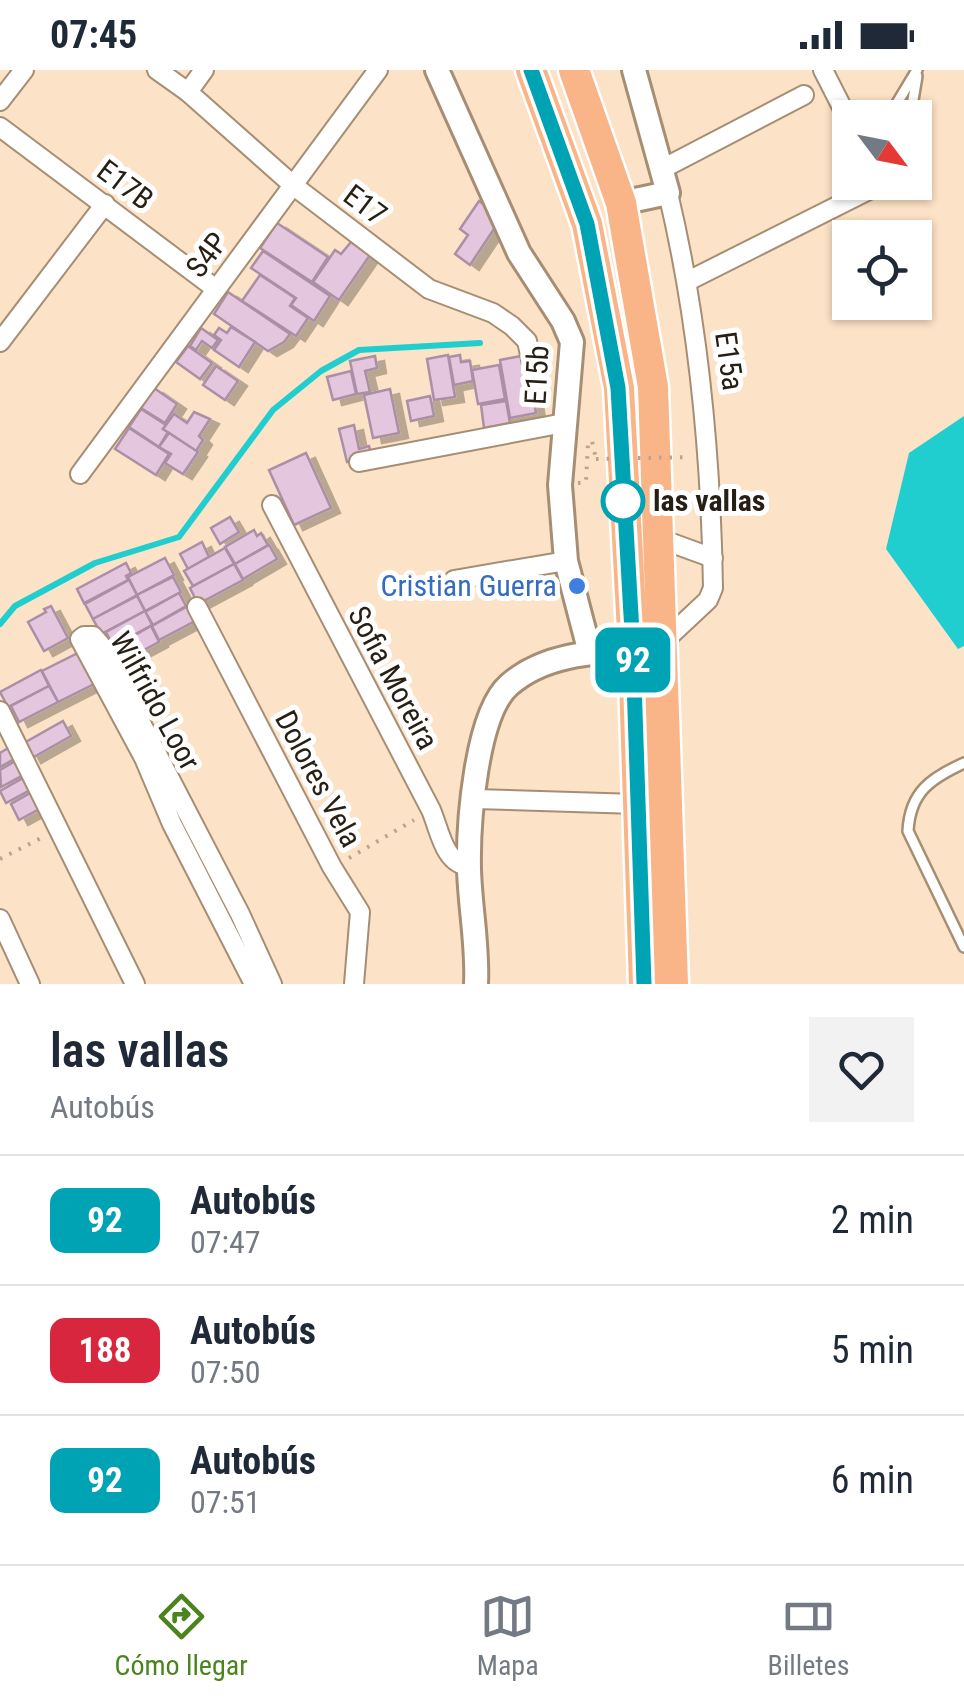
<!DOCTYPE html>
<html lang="es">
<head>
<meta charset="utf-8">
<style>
	:root { --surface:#fff; --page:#f2f2f3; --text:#1f2937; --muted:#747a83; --line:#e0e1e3; --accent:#4b831d }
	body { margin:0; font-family:"Roboto Condensed",sans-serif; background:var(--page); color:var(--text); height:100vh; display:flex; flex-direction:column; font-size:38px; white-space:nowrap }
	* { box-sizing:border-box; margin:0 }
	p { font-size:32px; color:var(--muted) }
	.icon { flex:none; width:55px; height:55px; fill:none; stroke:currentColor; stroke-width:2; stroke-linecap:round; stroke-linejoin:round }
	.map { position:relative; height:914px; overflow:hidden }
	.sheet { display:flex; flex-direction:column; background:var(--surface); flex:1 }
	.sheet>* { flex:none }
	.badge { padding:0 20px; border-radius:15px; font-size:35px; line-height:65px }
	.needle { width:65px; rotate:122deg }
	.controls { position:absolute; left:832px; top:30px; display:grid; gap:20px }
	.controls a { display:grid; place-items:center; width:100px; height:100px; border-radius:0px; background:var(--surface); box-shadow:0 2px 8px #0004; font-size:50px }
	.map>.badge { position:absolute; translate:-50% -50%; box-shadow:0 0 0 5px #fff }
	.round { display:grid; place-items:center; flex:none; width:105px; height:105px; border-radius:0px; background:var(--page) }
	.overview { display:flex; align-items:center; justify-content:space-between; height:170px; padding:0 50px }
	h1 { font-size:48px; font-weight:600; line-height:75px }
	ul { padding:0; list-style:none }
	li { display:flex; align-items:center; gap:30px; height:130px; padding:0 50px; border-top:2px solid var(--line) }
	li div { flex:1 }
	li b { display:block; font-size:38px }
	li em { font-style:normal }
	li .badge { min-width:110px; font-weight:700; text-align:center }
	.status { display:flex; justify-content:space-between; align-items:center; height:70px; padding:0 50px; background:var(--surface); direction:ltr }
	.status svg { height:28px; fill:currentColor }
	.dock { display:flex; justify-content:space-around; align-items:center; height:140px; border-top:2px solid var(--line); background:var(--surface); font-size:28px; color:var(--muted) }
	.dock a { display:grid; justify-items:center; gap:5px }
	.dock .on { color:var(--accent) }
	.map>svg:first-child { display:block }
	.water { fill:#21cecf }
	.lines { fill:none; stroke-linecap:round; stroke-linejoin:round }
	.stream { stroke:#21cecf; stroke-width:6 }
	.building { fill:#e4c6df; stroke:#ab8fa6; stroke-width:2.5; filter:url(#shadow) }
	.lane-casing { stroke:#a68e74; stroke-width:14 }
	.street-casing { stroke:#a68e74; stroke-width:22 }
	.secondary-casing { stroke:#a68e74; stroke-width:28 }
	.highway-casing { stroke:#fff; stroke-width:35 }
	.path { stroke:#b9a58e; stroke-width:4; stroke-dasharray:2.5 8; stroke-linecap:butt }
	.lane { stroke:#fff; stroke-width:9 }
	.street { stroke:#fff; stroke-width:18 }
	.secondary { stroke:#fff; stroke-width:22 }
	.highway { stroke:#f9b587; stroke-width:30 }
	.path-bridge { stroke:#b9a58e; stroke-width:4; stroke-dasharray:2.5 8; stroke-linecap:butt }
	.line-casing { stroke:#fff; stroke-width:22 }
	.line { stroke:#00a3b4; stroke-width:15 }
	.stop-dot { fill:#fff; stroke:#00a3b4; stroke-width:5 }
	.shop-dot { fill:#3f7fe0; stroke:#fff; stroke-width:4 }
	.labels { text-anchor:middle; stroke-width:10; stroke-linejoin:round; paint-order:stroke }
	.street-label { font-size:30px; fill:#271e14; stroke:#fff }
	.stop-label { font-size:30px; font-weight:bold; fill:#271e14; stroke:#fff; text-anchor:start }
	.shop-label { font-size:30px; fill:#366cbe; stroke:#fff; text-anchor:end }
</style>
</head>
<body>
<div class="status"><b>07:45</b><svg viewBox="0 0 49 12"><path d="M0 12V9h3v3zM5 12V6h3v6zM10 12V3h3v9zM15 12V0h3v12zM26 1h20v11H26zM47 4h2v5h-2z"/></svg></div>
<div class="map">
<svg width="964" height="914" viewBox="0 0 964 914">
	<defs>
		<filter id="shadow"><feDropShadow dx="9" dy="5" stdDeviation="0" flood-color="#0004"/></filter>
	</defs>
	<rect width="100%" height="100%" fill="#fce2c6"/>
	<path class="water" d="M964,346v230l-6,3 -72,-100 23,-96z"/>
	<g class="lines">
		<path class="stream" d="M0,554l15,-18 80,-43 84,-26 94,-127 48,-39 38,-21 121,-7"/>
	</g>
	<g class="building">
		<path d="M479,131l11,8 6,17 -26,39 -15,-11 13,-19 -8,-6z"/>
		<path d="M277,153l51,34 -16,25 -52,-34z"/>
		<path d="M351,172l19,13 -31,45 -26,-18 22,-32 6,4z"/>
		<path d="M263,181l67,45 -16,25 -23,-16 5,-7 -45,-30z"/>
		<path d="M260,205l35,23 -5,8 18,12 -12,18 -54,-35z"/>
		<path d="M228,222l62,42 -6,8 -16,9 -54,-37z"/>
		<path d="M231,257l24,15 -16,25 -25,-17 7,-10 -7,-5 5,-7 8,5z"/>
		<path d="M201,258l17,12 -6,8 -10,-7 -6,9 -6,-4z"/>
		<path d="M188,276l24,17 -12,16 -24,-17z"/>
		<path d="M448,285l7,42 -21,3 -7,-41z"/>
		<path d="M460,285l1,7 9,-1 3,20 -19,4 -5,-28z"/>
		<path d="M526,285l10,58 -26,5 -10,-58z"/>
		<path d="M375,286l2,12 -12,3 5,21 -13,2 -7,-33z"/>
		<path d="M499,295l6,34 -27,5 -6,-34z"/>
		<path d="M216,296l22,15 -13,19 -22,-15z"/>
		<path d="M351,301l5,23 -23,6 -6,-23z"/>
		<path d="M154,318l23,16 -12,19 -24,-15z"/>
		<path d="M390,319l9,44 -26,5 -9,-43z"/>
		<path d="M430,326l4,20 -23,5 -4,-20z"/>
		<path d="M506,331l4,22 -26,5 -3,-23z"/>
		<path d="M141,339l25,16 -3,4 5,3 -9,15 -30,-20z"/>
		<path d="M194,342l16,7 -11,17 4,4 -7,11 -33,-22 11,-15 13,9z"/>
		<path d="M354,355l5,24 10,-3 3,10 -25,6 -8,-33z"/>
		<path d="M129,358l40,26 -13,21 -41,-26z"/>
		<path d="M169,363l29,19 -15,22 -18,-11 6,-9 -12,-7z"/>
		<path d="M306,383l25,55 -37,17 -25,-55z"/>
		<path d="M230,447l9,15 -19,12 -9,-16z"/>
		<path d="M254,460l3,6 4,-3 7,12 -33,19 -10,-17z"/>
		<path d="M202,472l7,15 -21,12 -8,-15z"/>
		<path d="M269,475l8,14 -34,20 -8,-15z"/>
		<path d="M225,478l9,16 -41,22 -9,-15z"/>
		<path d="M165,488l9,17 -37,20 -9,-18z"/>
		<path d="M126,493l5,10 -5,3 2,4 -44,23 -7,-14z"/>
		<path d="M234,494l9,16 -45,24 -8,-16z"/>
		<path d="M173,507l8,15 -36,19 -8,-16z"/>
		<path d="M129,510l8,15 -44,24 -8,-15z"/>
		<path d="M179,523l7,13 -33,19 -8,-13z"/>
		<path d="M137,526l8,15 -44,23 -8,-15z"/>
		<path d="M51,536l17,32 -24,13 -16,-29 18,-10 -2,-3z"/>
		<path d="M188,536l7,15 -36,19 -7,-14z"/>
		<path d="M145,541l7,14 -39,21 -7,-14z"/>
		<path d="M151,556l8,16 -36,19 -7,-15z"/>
		<path d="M78,583l16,31 -36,18 -16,-31z"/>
		<path d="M41,600l8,16 -41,21 -8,-15z"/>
		<path d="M49,616l9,16 -39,20 -8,-16z"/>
		<path d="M63,651l8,15 -39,22 -8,-15z"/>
		<path d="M10,677l6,11 -16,9v-14z"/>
		<path d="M19,689l8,14 -26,14 -1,-17z"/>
		<path d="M25,707l7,12 -26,14 -6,-12z"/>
		<path d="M32,722l9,16 -22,12 -8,-16z"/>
	</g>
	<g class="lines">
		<defs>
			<g id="lane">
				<path d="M888,48l29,-48"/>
				<path d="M910,48l7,-42"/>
				<path d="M964,693c-33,15 -54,29 -56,68l56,116"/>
			</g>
			<g id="street">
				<path d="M157,0l31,22 106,94 135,103 64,24 19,13 15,15 7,32"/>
				<path d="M823,0l27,53"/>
				<path d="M188,22l16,-22"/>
				<path d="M0,31l24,-31"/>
				<path d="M0,57l216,162"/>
				<path d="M662,99l142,-74"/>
				<path d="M688,211l185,-93 3,-6"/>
				<path d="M0,272l105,-138"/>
				<path d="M359,392l205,-39"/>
				<path d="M80,404l298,-404"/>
				<path d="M272,435l159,305c9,21 13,54 38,56"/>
				<path d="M658,468l55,20"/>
				<path d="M454,510l112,-19"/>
				<path d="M197,537l135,260 28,45 -6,72"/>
				<path d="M661,574l47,-44 5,-12c-2,-134 -14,-265 -45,-395"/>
				<path d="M0,641l135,273"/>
				<path d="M475,729l162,5"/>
				<path d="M0,849l30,65"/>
				<path d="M254,914l-82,-160 -28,-66 -64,-119 4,-3h9l7,8 140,270 32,70"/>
			</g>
			<g id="secondary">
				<path d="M437,0l82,183 44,68 9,21 -12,143 6,76 24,92"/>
				<path d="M621,133l47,-10 -34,-123"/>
				<path d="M476,914c2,-38 -6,-77 -7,-115 -1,-45 7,-155 40,-184 34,-30 82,-33 124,-35"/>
			</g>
			<g id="highway">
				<path d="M531,0l56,154 32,164 14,262 11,334"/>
				<path d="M574,0l47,133 32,184 20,597"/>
			</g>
		</defs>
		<use href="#lane" class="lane-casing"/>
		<use href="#street" class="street-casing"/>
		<use href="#secondary" class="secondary-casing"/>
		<use href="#highway" class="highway-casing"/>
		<g class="path">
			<path d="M578,413l8,-1 2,-39 4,-2 4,18"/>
			<path d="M349,788l65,-38"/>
			<path d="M0,789l45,-23"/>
		</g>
		<use href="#lane" class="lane"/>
		<use href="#street" class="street"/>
		<use href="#secondary" class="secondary"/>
		<use href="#highway" class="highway"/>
		<path class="path-bridge" d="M596,389l94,-2"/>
	</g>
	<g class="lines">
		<defs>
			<path id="line" d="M531,0l56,154 31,164 15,262 11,334"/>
		</defs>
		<use href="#line" class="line-casing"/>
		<use href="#line" class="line"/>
	</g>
	<circle class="stop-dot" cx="623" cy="431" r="20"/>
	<circle class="shop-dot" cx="577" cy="516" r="10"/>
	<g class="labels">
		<g class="street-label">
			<text transform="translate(125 115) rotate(37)" y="10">E17B</text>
			<text transform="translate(365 135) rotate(37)" y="10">E17</text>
			<text transform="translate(207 185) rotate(-53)" y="10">S4P</text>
			<text transform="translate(729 291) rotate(82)" y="10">E15a</text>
			<text transform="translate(537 305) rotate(-87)" y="10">E15b</text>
			<text transform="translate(393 608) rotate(62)" y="10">Sofia Moreira</text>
			<text transform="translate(155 631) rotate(61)" y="10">Wilfrido Loor</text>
			<text transform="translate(318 709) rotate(62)" y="10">Dolores Vela</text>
		</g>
		<g class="stop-label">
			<text x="653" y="441">las vallas</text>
		</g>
		<g class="shop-label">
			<text x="557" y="526">Cristian Guerra</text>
		</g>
	</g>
</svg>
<div class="controls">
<a><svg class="needle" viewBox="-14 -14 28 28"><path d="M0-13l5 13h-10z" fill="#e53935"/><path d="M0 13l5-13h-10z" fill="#747a83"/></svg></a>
<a><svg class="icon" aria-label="locate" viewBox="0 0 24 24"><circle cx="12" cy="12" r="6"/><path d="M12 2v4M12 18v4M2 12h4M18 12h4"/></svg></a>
</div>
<b class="badge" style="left:633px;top:590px;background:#00a3b4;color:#fff">92</b>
</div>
<section class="sheet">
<div class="overview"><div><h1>las vallas</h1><p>Autobús</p></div><a class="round"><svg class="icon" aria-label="heart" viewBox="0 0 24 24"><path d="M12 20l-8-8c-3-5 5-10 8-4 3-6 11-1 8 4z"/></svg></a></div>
<ul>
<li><span class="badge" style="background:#00a3b4;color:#fff">92</span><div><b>Autobús</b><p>07:47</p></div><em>2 min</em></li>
<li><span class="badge" style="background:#d7263d;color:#fff">188</span><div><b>Autobús</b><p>07:50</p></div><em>5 min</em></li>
<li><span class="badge" style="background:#00a3b4;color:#fff">92</span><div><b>Autobús</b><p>07:51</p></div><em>6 min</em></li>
</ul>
</section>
<nav class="dock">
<a class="on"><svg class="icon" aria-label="directions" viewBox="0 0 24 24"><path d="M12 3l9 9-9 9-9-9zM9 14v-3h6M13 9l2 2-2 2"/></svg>Cómo llegar</a>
<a><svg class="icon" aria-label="map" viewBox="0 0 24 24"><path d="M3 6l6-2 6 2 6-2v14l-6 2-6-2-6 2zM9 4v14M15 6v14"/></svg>Mapa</a>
<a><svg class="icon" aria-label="tickets" viewBox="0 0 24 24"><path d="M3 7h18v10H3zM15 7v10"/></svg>Billetes</a>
</nav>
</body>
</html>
